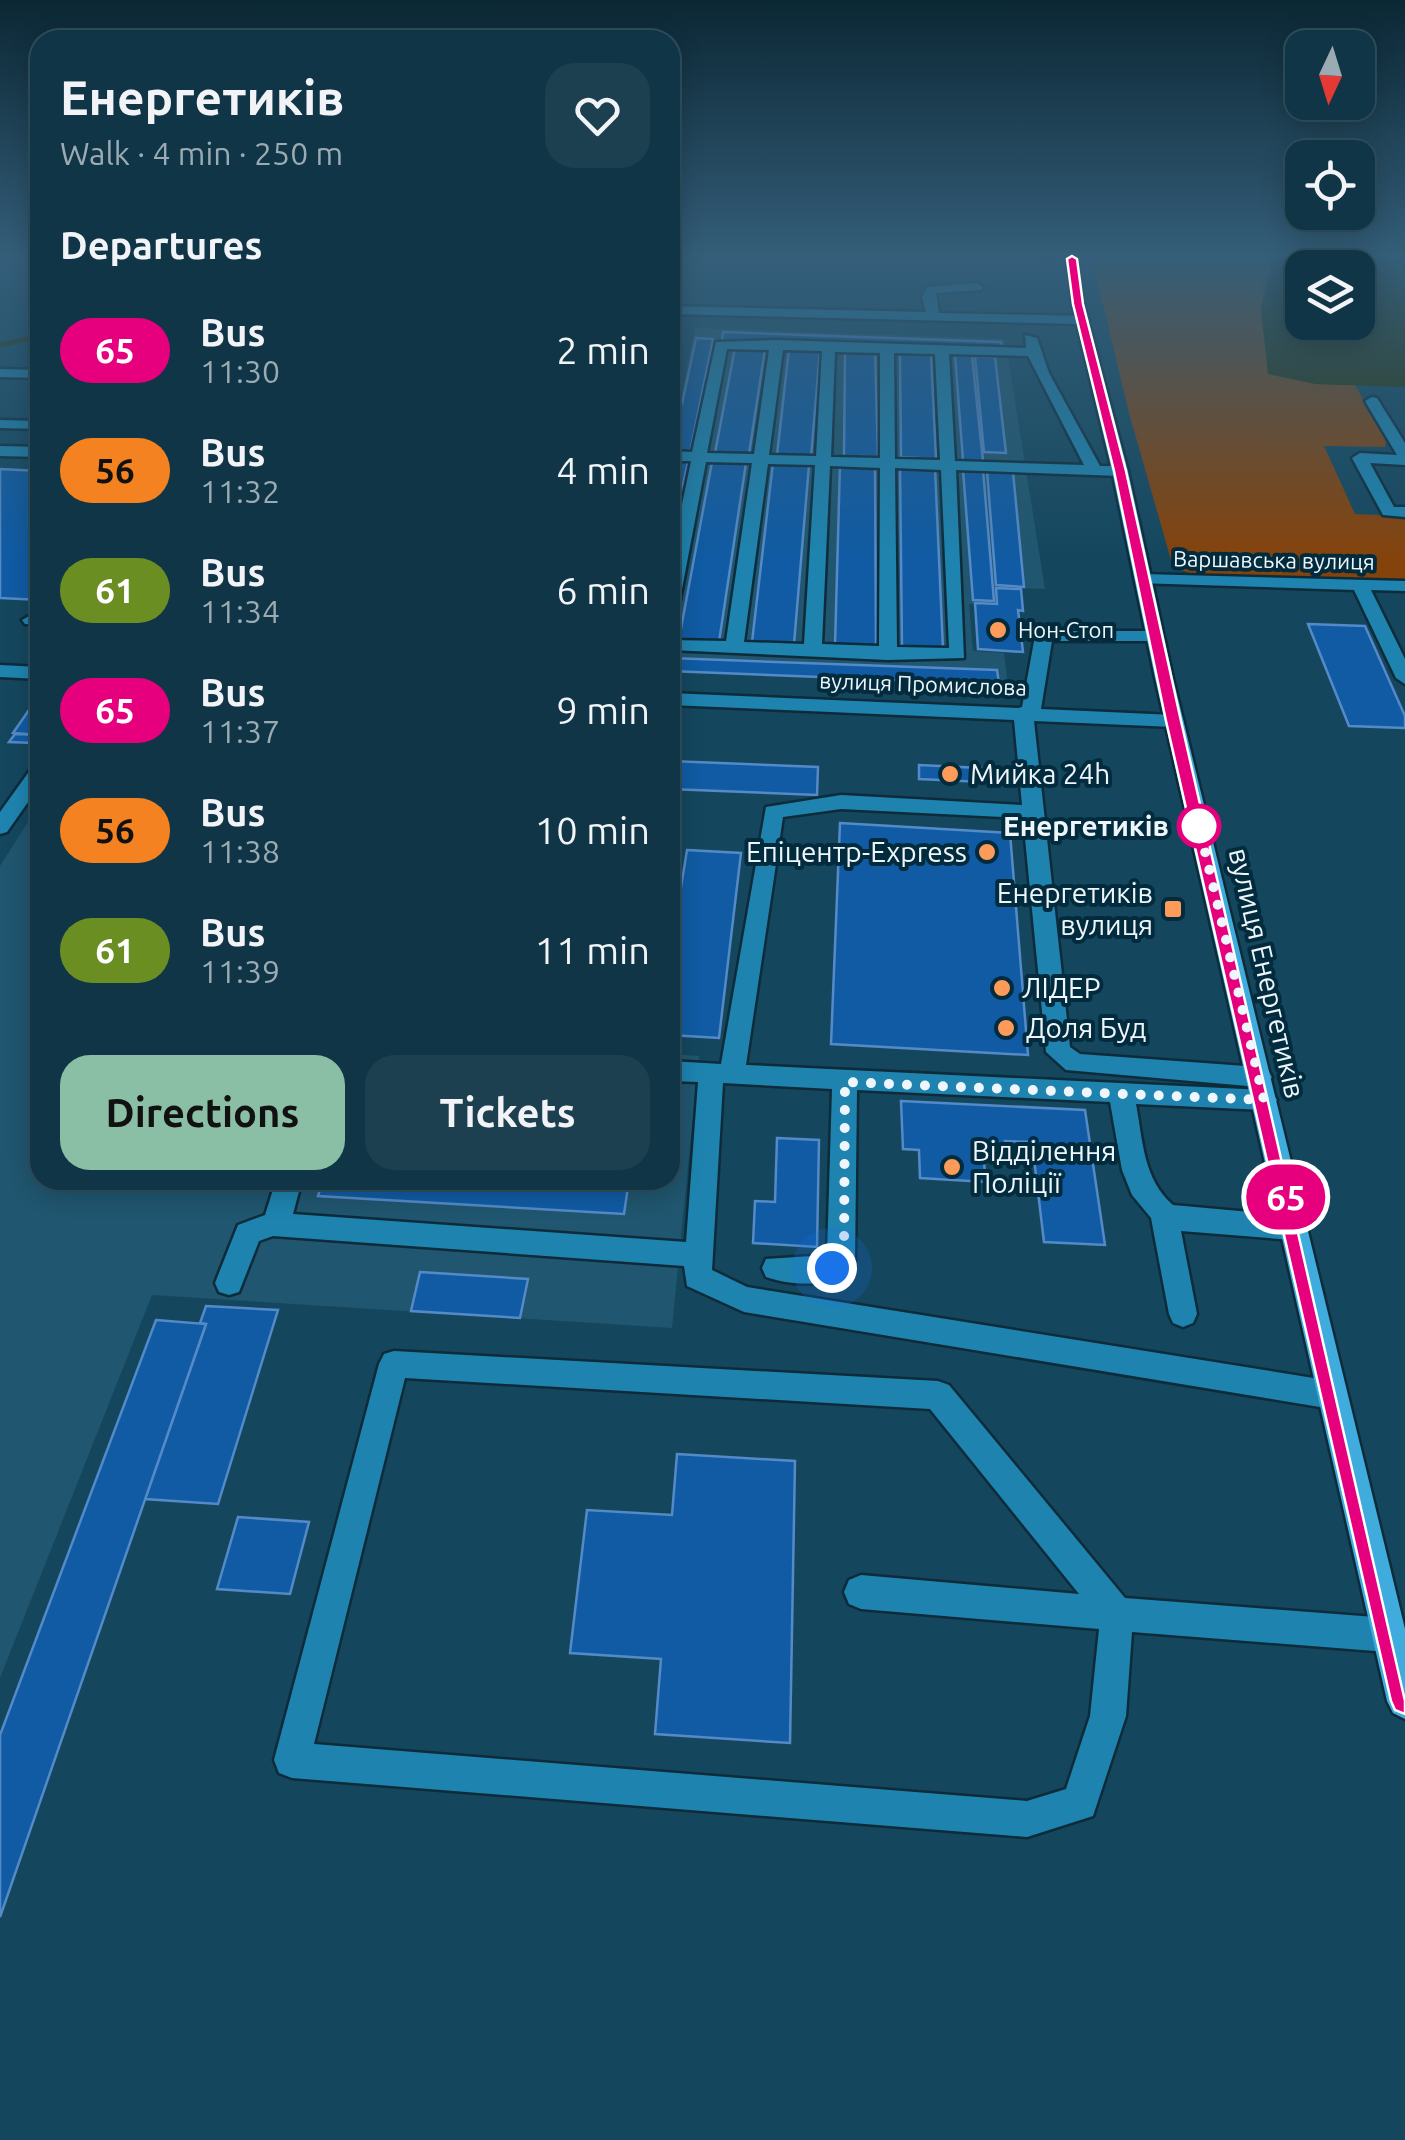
<!DOCTYPE html>
<html lang="en">
<head>
<meta charset="utf-8">
<style>
	:root { --surface:#0f3546; --page:#1d4051; --text:#f1f3f6; --muted:#9babb3; --line:#2f505f; --accent:#8abfa5 }
	body { margin:0; font-family:Ubuntu,sans-serif; background:var(--page); color:var(--text); height:100vh; display:flex; flex-direction:column; font-size:38px; white-space:nowrap }
	* { box-sizing:border-box; margin:0 }
	p { font-size:32px; color:var(--muted) }
	.icon { flex:none; width:55px; height:55px; fill:none; stroke:currentColor; stroke-width:2; stroke-linecap:round; stroke-linejoin:round }
	.map { position:relative; flex:1; overflow:hidden }
	.drawer { position:absolute; left:30px; top:30px; width:650px; height:1160px; display:flex; flex-direction:column; background:var(--surface); border-radius:30px; box-shadow:0 5px 25px #0003,0 0 0 2px var(--line) }
	.drawer>* { flex:none }
	.badge { padding:0 20px; border-radius:32px; font-size:35px; line-height:65px }
	.needle { width:65px; rotate:184deg }
	.tools { position:absolute; left:1285px; top:30px; display:grid; gap:20px }
	.tools a { display:grid; place-items:center; width:90px; height:90px; border-radius:20px; background:var(--surface); box-shadow:0 5px 25px #0003,0 0 0 2px var(--line); font-size:50px }
	.you { position:absolute; width:50px; height:50px; margin:-25px; border:8px solid #fff; border-radius:50%; background:#1a73e8; box-shadow:0 0 0 15px #1a73e833 }
	.map>.badge { position:absolute; translate:-50% -50%; box-shadow:0 0 0 5px #fff }
	h2 { padding:0 30px; font-size:38px; line-height:90px }
	.round { display:grid; place-items:center; flex:none; width:105px; height:105px; border-radius:30px; background:var(--page) }
	.head { display:flex; align-items:center; justify-content:space-between; height:170px; padding:0 30px }
	h1 { font-size:48px; font-weight:700; line-height:75px }
	.primary-button { display:flex; gap:20px; margin-top:auto; padding:20px 30px }
	.primary-button a { flex:1; height:115px; border-radius:30px; background:var(--accent); color:#111; font-size:40px; font-weight:700; line-height:115px; text-align:center }
	.primary-button a+a { background:var(--page); color:var(--text) }
	ul { padding:0; list-style:none }
	li { display:flex; align-items:center; gap:30px; height:120px; padding:0 30px }
	li div { flex:1 }
	li b { display:block; font-size:38px }
	li em { font-style:normal }
	li .badge { min-width:110px; font-weight:700; text-align:center }
	.map>svg:first-child { display:block }
	.built { fill:#20566f }
	.green { fill:#85430c }
	.water { fill:#2d2f00; fill-rule:evenodd }
	.lines { fill:none; stroke-linecap:round; stroke-linejoin:round }
	.stream { stroke:#2d2f00; stroke-width:5 }
	.building { fill:#105ba3; stroke:#548ac7; stroke-width:2.5 }
	.minor-casing { stroke:#0e2b3a; stroke-width:5 }
	.major-casing { stroke:#0e2b3a; stroke-width:5 }
	.minor { fill:#1e84af; fill-rule:evenodd }
	.major { fill:#40acdd; fill-rule:evenodd }
	.line { fill:#e6007e; stroke:#fff; stroke-width:2.5 }
	.walk { stroke:#eef6fb; stroke-width:10; stroke-dasharray:0 18 }
	.poi-dot { fill:#fe9b59; stroke:#022c3e; stroke-width:4 }
	.stop-dot { fill:#fff; stroke:#e6007e; stroke-width:5 }
	.labels { text-anchor:middle; stroke-width:8; stroke-linejoin:round; paint-order:stroke }
	.far-street-label { font-size:22px; fill:#eef6fb; stroke:#022c3e }
	.far-poi-label { font-size:22px; fill:#eef6fb; stroke:#022c3e; text-anchor:start }
	.poi-label { font-size:28px; fill:#eef6fb; stroke:#022c3e; text-anchor:start }
	.stop-label { font-size:28px; font-weight:bold; fill:#eef6fb; stroke:#022c3e; text-anchor:end }
	.street-label { font-size:28px; fill:#eef6fb; stroke:#022c3e }
</style>
</head>
<body>
<div class="map">
<svg width="1405" height="2140" viewBox="0 0 1405 2140">
	<rect width="100%" height="100%" fill="#14475e"/>
	<g class="built">
		<path d="M695,328l310,11 40,250 -50,-2v17h-26l4,47 31,2 4,32 -338,-15v-269h10z"/>
		<path d="M40,803v377h630v-126l29,2 -27,272 -520,-33 -152,383v-812z"/>
	</g>
	<path class="green" d="M1092,259h180l-11,51 54,74 40,1 31,55 -1,7 -61,-1 31,68 50,2v64l-212,-6 -20,-7 -44,-154z"/>
	<path class="water" d="M1272,259h133v128l-90,-3 -47,-10 -7,-64zM1302,268h56v54h-56z"/>
	<g class="lines">
		<path class="stream" d="M0,345l40,-9"/>
	</g>
	<g class="building">
		<path d="M723,332l278,10 1,7 -280,-9z"/>
		<path d="M696,338l17,1 -23,114 -20,-1v-48h12z"/>
		<path d="M735,348l30,1 -16,105 -34,-1z"/>
		<path d="M789,349l31,1 -9,107 -34,-2z"/>
		<path d="M845,351l30,1 3,105 -34,-1z"/>
		<path d="M900,353l31,1 5,105 -35,-2z"/>
		<path d="M955,355l17,1 11,105 -20,-1z"/>
		<path d="M975,356l20,1 11,96 -22,-1z"/>
		<path d="M670,460l18,1 -18,86z"/>
		<path d="M712,462l34,1 -27,179 -40,-3z"/>
		<path d="M773,463l36,2 -15,179 -42,-2z"/>
		<path d="M840,464l35,1 1,183 -41,-2z"/>
		<path d="M900,466l35,2 8,181 -41,-2z"/>
		<path d="M0,469l40,2v129l-40,-2z"/>
		<path d="M963,470h20l11,131 -21,-1z"/>
		<path d="M987,471l26,1 11,115 -28,-2z"/>
		<path d="M996,588l25,1 2,22 -5,-1 5,42 -45,-3 -3,-46 22,1z"/>
		<path d="M1308,624l57,2 40,90v12l-56,-2z"/>
		<path d="M670,658l327,12 2,14 -329,-13z"/>
		<path d="M31,707h9v28l-27,-2z"/>
		<path d="M15,734l25,1 -5,8 -26,-1z"/>
		<path d="M670,761l148,6 -1,28 -147,-6z"/>
		<path d="M919,765l62,3 1,14 -63,-3z"/>
		<path d="M840,823l170,10 18,222 -197,-11z"/>
		<path d="M687,850l54,3 -22,185 -49,-3v-79z"/>
		<path d="M901,1101l184,9 20,135 -61,-3 -12,-100 -27,-1 2,14 -24,-2 3,29 -66,-4 -1,-28 -16,-1z"/>
		<path d="M777,1138l42,2 -2,107 -64,-4 2,-42 20,1z"/>
		<path d="M323,1180h306l-5,34 -306,-18z"/>
		<path d="M420,1272l108,7 -8,39 -109,-7z"/>
		<path d="M206,1306l72,4 -60,194 -73,-5 61,-175 -6,-1z"/>
		<path d="M156,1320l50,4 -206,593v-182z"/>
		<path d="M677,1454l118,7 -5,282 -135,-9 6,-75 -91,-6 17,-143 85,5z"/>
		<path d="M238,1517l71,5 -19,72 -73,-5z"/>
	</g>
	<g class="lines">
		<defs>
			<g id="minor">
				<path d="M1036,259h41l1,2 -6,4z"/>
				<path d="M977,283l6,4 -2,3 -45,3 3,20 144,3 7,4 -7,4 -413,-10v-8l256,6 -4,-15 5,-10z"/>
				<path d="M1025,335l12,3 12,35 51,93h20l8,5 -8,5 -164,-6 8,188 -76,2 -218,-10v-10l56,1 26,-178 -46,-1 -27,143 -9,5v-48l21,-101h-21v-10l22,1 24,-110 61,-2 249,8zM727,349l42,1 -15,104 -47,-1zM783,350l39,1 -6,105 -47,-1zM835,352l45,1v105l-49,-1zM894,353l41,1 5,106 -45,-1zM949,354l79,2 56,109 -129,-4zM768,464l47,1 -11,179 -60,-2zM830,466l50,2 -1,178 -57,-2zM895,468l46,2 8,178 -52,-1z"/>
				<path d="M0,369l40,1v8l-40,-1z"/>
				<path d="M1372,397l5,1 28,45v22l-35,-2 24,44h11v10l-22,-2 -31,-57 8,-5 37,2 -32,-54z"/>
				<path d="M0,420l40,1v8l-40,-1z"/>
				<path d="M0,446l40,1v10l-40,-1z"/>
				<path d="M1143,574l262,7v10l-34,-1 34,69v25l-9,-6 -42,-88 -217,-7v-8z"/>
				<path d="M31,615h9v10l-15,-1 -3,-4z"/>
				<path d="M1044,631h110l9,5 -9,5h-102l-11,68 133,6 10,6 -10,6 -140,-6 36,326 10,7 179,13 9,3 4,7 -4,7 -9,3 -193,-17 -20,-18 -23,-234 -182,-9 -58,8 -37,248 518,25 9,3 4,7 -4,7 -9,3 -128,-6c7,37 7,75 37,101l120,11 10,4 4,8 -4,8 -10,4 -112,-9 16,83 -4,9 -10,4 -10,-4 -4,-9 -18,-96 -19,-23 -10,-25 -12,-68 -253,-12 -2,171c-14,29 -64,25 -89,16l-4,-9 4,-9 61,-4 5,-166 -109,-6 -11,187 35,17 585,94 11,4 4,10 -4,10 -11,4 -588,-97 -57,-26 -3,-20 -411,-30 -14,5 -20,51 -10,3 -10,-3 -4,-9 23,-58 27,-10 11,-35h26l-9,34 393,28 12,-160 -28,-1v-20l51,3 45,-257 75,-12 181,10 -8,-85 -344,-15v-12l348,15 4,-1 13,-71z"/>
				<path d="M0,665l40,2v12l-40,-2z"/>
				<path d="M40,764v21l-33,47 -7,2v-22l33,-46z"/>
				<path d="M394,1351l544,30 11,4 176,213 263,20 12,5 5,12 -5,12 -12,5 -256,-20 -6,84 -33,100 -66,21 -735,-59 -13,-5 -5,-13 105,-396 5,-10zM405,1378l525,31 149,185 -218,-19 -12,5 -5,12 5,12 12,5 238,20 -9,87 -24,73 -39,12 -713,-57z"/>
			</g>
			<path id="major" d="M1066,259h12l6,45 44,167 45,207 232,951v90l-12,-6 -6,-12 -232,-1023 -43,-207 -40,-167z"/>
		</defs>
		<use href="#minor" class="minor-casing"/>
		<use href="#major" class="major-casing"/>
		<use href="#minor" class="minor"/>
		<use href="#major" class="major"/>
	</g>
	<linearGradient id="sky" x2="0" y2="1"><stop stop-color="#0b2734"/><stop offset="0.46" stop-color="#345e79"/><stop offset="1" stop-color="#345e79" stop-opacity="0"/></linearGradient>
	<rect width="1405" height="559" fill="url(#sky)"/>
	<path class="line" d="M1072,256l5,3 6,45 43,167 55,250 224,980v13l-10,-4 -4,-9 -225,-980 -52,-250 -41,-167 -6,-45z"/>
	<g class="lines">
		<path class="walk" d="M832,1268l12,-16 1,-170 419,18 -65,-274"/>
	</g>
	<g class="poi-dot">
		<circle cx="998" cy="630" r="10"/>
		<circle cx="950" cy="774" r="10"/>
		<circle cx="987" cy="852" r="10"/>
		<rect x="1163" y="899" width="20" height="20" rx="5"/>
		<circle cx="1002" cy="988" r="10"/>
		<circle cx="1006" cy="1028" r="10"/>
		<circle cx="952" cy="1167" r="10"/>
	</g>
	<circle class="stop-dot" cx="1199" cy="826" r="20"/>
	<g class="labels">
		<g class="far-street-label">
			<text transform="translate(1274 560) rotate(1)" y="8">Варшавська вулиця</text>
			<text transform="translate(923 684) rotate(2)" y="8">вулиця Промислова</text>
		</g>
		<g class="far-poi-label">
			<text x="1018" y="638">Нон-Стоп</text>
		</g>
		<g class="poi-label">
			<text x="970" y="784">Мийка 24һ</text>
			<text x="967" y="862" text-anchor="end">Епіцентр-Express</text>
			<text x="1153" y="903" text-anchor="end">Енергетиків<tspan x="1153" dy="32">вулиця</tspan></text>
			<text x="1022" y="998">ЛІДЕР</text>
			<text x="1026" y="1038">Доля Буд</text>
			<text x="972" y="1161">Відділення<tspan x="972" dy="32">Поліції</tspan></text>
		</g>
		<g class="stop-label">
			<text x="1169" y="836">Енергетиків</text>
		</g>
		<g class="street-label">
			<text transform="translate(1267 973) rotate(77)" y="10">вулиця Енергетиків</text>
		</g>
	</g>
</svg>
<div class="tools">
<a><svg class="needle" viewBox="-14 -14 28 28"><path d="M0-13l5 13h-10z" fill="#e53935"/><path d="M0 13l5-13h-10z" fill="#9babb3"/></svg></a>
<a><svg class="icon" aria-label="locate" viewBox="0 0 24 24"><circle cx="12" cy="12" r="6"/><path d="M12 2v4M12 18v4M2 12h4M18 12h4"/></svg></a>
<a><svg class="icon" aria-label="layers" viewBox="0 0 24 24"><path d="M12 4l9 5-9 5-9-5zM3 14l9 5 9-5"/></svg></a>
</div>
<div class="you" style="left:832px;top:1268px"></div>
<b class="badge" style="left:1286px;top:1197px;background:#e6007e;color:#fff">65</b>
<section class="drawer">
<div class="head"><div><h1>Енергетиків</h1><p>Walk · 4 min · 250 m</p></div><a class="round"><svg class="icon" aria-label="heart" viewBox="0 0 24 24"><path d="M12 20l-8-8c-3-5 5-10 8-4 3-6 11-1 8 4z"/></svg></a></div>
<h2>Departures</h2>
<ul>
<li><span class="badge" style="background:#e6007e;color:#fff">65</span><div><b>Bus</b><p>11:30</p></div><em>2 min</em></li>
<li><span class="badge" style="background:#f58220;color:#111">56</span><div><b>Bus</b><p>11:32</p></div><em>4 min</em></li>
<li><span class="badge" style="background:#6b8e23;color:#fff">61</span><div><b>Bus</b><p>11:34</p></div><em>6 min</em></li>
<li><span class="badge" style="background:#e6007e;color:#fff">65</span><div><b>Bus</b><p>11:37</p></div><em>9 min</em></li>
<li><span class="badge" style="background:#f58220;color:#111">56</span><div><b>Bus</b><p>11:38</p></div><em>10 min</em></li>
<li><span class="badge" style="background:#6b8e23;color:#fff">61</span><div><b>Bus</b><p>11:39</p></div><em>11 min</em></li>
</ul>
<div class="primary-button"><a>Directions</a><a>Tickets</a></div>
</section>
</div>
</body>
</html>
